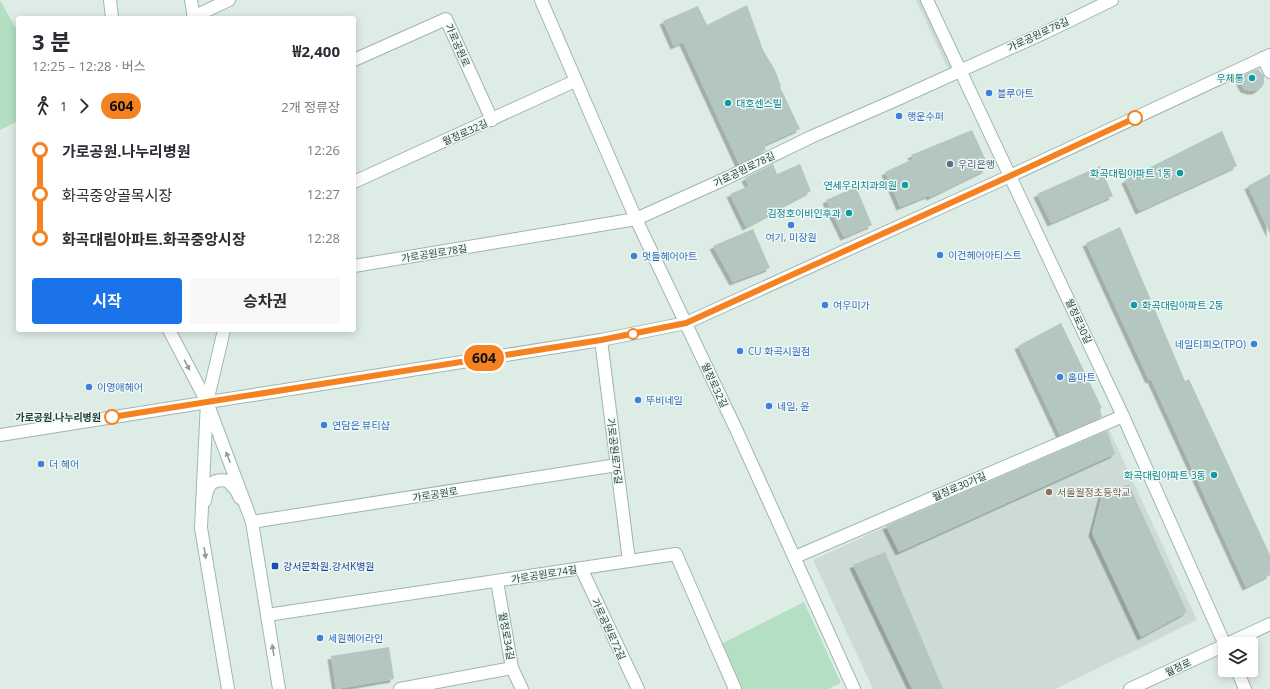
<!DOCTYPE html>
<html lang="ko">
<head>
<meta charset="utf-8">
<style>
	:root { --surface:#fff; --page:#f7f7f7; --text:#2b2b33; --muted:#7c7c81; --accent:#1a73e8 }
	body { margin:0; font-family:"Open Sans","Noto Sans KR",sans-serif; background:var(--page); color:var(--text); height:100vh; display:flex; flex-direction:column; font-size:15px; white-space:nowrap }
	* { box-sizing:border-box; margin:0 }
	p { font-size:13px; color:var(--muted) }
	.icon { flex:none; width:22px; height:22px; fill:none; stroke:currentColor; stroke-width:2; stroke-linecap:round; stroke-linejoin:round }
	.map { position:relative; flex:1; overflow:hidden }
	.side { position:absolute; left:16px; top:16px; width:340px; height:316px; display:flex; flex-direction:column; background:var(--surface); border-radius:4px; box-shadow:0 2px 10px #0003 }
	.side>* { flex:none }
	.badge { padding:0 8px; border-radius:13px; font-size:14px; line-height:26px }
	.buttons { position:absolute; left:1218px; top:637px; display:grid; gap:8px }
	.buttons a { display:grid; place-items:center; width:40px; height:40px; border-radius:4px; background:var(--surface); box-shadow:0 2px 10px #0003; font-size:20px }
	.map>.badge { position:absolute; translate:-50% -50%; box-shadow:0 0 0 2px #fff }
	.legs { display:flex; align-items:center; gap:6px; height:44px; padding:0 16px; font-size:13px }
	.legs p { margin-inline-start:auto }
	.overview { display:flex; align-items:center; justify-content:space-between; height:68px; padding:0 16px }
	h1 { font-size:22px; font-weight:700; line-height:30px }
	.action { display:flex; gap:8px; margin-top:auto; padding:8px 16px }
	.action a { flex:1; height:46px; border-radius:4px; background:var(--accent); color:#fff; font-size:16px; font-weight:700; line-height:46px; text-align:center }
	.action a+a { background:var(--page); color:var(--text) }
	ul { padding:0 16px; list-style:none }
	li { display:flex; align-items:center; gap:14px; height:44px; font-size:15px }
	li i { display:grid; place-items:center; width:6px; height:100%; margin:0 5px; background:currentColor }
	li i::after { content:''; width:10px; height:10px; margin:-5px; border:3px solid; border-radius:50%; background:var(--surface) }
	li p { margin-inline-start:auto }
	li:first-child i { background:linear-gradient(#0000 50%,currentColor 0) }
	li:last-child i { background:linear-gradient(currentColor 50%,#0000 0) }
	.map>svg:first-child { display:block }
	.built { fill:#ccdbd5 }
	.green { fill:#b5dfc3 }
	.building { fill:#b3c6c0; filter:url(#shadow) }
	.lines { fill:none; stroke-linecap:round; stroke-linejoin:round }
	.minor-casing { stroke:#a1b4ae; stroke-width:14 }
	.tertiary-casing { stroke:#a1b4ae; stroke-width:14 }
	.secondary-casing { stroke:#9cb8b0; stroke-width:14 }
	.minor { stroke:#fff; stroke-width:12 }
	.tertiary { stroke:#fff; stroke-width:12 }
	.secondary { stroke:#fff; stroke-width:12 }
	.oneway { fill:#8e9e9a }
	.line-1-casing { stroke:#fff; stroke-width:9 }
	.line-1 { stroke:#f58220; stroke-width:6 }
	.culture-dot { fill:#0f9aa8; stroke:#eff8f4; stroke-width:1.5 }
	.shop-dot { fill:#3f7fe0; stroke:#eff8f4; stroke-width:1.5 }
	.stop-1-dot { fill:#fff; stroke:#f58220; stroke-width:2 }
	.service-dot { fill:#5c6f8a; stroke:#eff8f4; stroke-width:1.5 }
	.education-dot { fill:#8d6e63; stroke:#eff8f4; stroke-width:1.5 }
	.transit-dot { fill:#1a4fb4; stroke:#eff8f4; stroke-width:1.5 }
	.labels { text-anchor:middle; stroke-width:3; stroke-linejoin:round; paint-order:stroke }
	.street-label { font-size:10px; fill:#1e3d36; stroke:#eff8f4 }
	.culture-label { font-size:10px; fill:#0d838f; stroke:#eff8f4; text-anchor:end }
	.shop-label { font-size:10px; fill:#366cbe; stroke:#eff8f4; text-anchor:start }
	.service-label { font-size:10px; fill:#4e5e75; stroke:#eff8f4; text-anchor:start }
	.stop-label { font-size:10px; font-weight:bold; fill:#1e3d36; stroke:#eff8f4; text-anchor:end }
	.education-label { font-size:10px; fill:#785e54; stroke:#eff8f4; text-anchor:start }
	.transit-label { font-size:10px; fill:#164399; stroke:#eff8f4; text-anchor:start }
</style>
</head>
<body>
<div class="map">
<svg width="1270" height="689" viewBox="0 0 1270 689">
	<defs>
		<filter id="shadow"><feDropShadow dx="-3.5" dy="3.5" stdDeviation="0" flood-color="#0004"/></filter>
	</defs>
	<rect width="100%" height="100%" fill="#deece6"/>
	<g class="built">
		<path d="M916,0h13l29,64 -10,5z"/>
		<path d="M1107,425l90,195 -142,69h-182l-60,-129z"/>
	</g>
	<g class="green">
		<path d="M0,0l18,32v89l-18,9z"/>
		<path d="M804,602l37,81 -13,6h-86l-21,-45z"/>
	</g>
	<g class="building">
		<path d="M747,5l16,45 12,20 6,16 -1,1 20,42 -36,16 2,5 -27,14 -56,-122 -9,4 -11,-25 35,-15 9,19z"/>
		<path d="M1258,69l6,7v7l-2,4 -6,4h-5l-7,-2 -4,-7v-5z"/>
		<path d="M972,130l16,35 -3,5 -55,27 -1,-2 -29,12 -15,-35 28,-13 -2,-4z"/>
		<path d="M1222,131l15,35 -98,45 -14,-31z"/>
		<path d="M773,164l4,10 23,-10 11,27 -38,20 1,1 -28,15 -16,-33 19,-8 -4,-8z"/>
		<path d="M1100,166l13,30 -62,27 -14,-29z"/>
		<path d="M1270,174v60l-22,-48z"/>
		<path d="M856,187l16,38 -28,12 -18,-37z"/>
		<path d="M1120,227l65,154 4,-2 81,176v20l-24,12 -95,-208 -2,1 -63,-137z"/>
		<path d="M753,229l17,39 -37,14 -20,-36z"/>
		<path d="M1061,323l41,85 -2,1 2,8 -42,18 -42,-89z"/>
		<path d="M1107,431l8,23 -216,98 -13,-26z"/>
		<path d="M1129,485l58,127 -46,25 -49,-104 10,-39z"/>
		<path d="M885,552l58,137h-31l-59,-124z"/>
		<path d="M389,647l5,32 -58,10 -5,-33z"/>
	</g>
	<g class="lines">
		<defs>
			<g id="minor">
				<path d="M541,0l95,219 100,210 118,260"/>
				<path d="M927,0l196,416 102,229"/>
				<path d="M193,17l36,-17"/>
				<path d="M1263,58l7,14"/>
				<path d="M354,60l92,-41 46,101"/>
				<path d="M354,182l221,-101"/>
				<path d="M354,266l282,-47 91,-41 84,-41 87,-38 148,-67 66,-32"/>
				<path d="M601,340l28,221"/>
				<path d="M252,522l365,-57"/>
				<path d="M795,557l328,-141"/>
				<path d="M581,568l57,121"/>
				<path d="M497,581l15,87 10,21"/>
				<path d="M267,615l409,-61 59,135"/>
				<path d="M1237,670l8,19"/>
				<path d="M400,689l112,-21"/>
			</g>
			<g id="tertiary">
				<path d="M0,435l601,-95 85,-17 324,-147 260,-121"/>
				<path d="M205,501c2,-16 7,-23 23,-20l8,9 4,8"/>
				<path d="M1227,644l43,-20"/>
				<path d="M1130,689l95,-44"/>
			</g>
			<g id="secondary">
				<path d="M110,0l2,18"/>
				<path d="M191,0l3,18"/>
				<path d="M169,330l38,72 -6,126 27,161"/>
				<path d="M224,330l-17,72 45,120 27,167"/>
			</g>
		</defs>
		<use href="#minor" class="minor-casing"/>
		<use href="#tertiary" class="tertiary-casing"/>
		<use href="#secondary" class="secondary-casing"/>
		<use href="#minor" class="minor"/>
		<use href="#tertiary" class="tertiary"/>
		<use href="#secondary" class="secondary"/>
	</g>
	<defs><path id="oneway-solid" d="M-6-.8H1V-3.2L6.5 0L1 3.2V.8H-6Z"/></defs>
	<g class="oneway">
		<use href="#oneway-solid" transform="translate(187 365) rotate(62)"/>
		<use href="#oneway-solid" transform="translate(228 457) rotate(-111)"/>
		<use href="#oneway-solid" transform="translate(205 553) rotate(81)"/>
		<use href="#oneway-solid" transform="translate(273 650) rotate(-99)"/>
	</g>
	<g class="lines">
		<defs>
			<path id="line-1" d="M112,417l489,-77 85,-17 324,-147 125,-58"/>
		</defs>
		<use href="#line-1" class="line-1-casing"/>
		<use href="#line-1" class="line-1"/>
	</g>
	<g class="culture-dot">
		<circle cx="1252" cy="78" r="4"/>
		<circle cx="728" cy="103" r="4"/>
		<circle cx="1180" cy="173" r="4"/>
		<circle cx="905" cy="185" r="4"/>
		<circle cx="849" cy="213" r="4"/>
		<circle cx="1134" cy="305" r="4"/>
		<circle cx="1214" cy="475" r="4"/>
	</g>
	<g class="shop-dot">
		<circle cx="989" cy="93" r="4"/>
		<circle cx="899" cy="116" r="4"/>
		<circle cx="791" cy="225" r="4"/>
		<circle cx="940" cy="255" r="4"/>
		<circle cx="634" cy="256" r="4"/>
		<circle cx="825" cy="305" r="4"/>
		<circle cx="1254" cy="344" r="4"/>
		<circle cx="740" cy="351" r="4"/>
		<circle cx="1060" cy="377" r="4"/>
		<circle cx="89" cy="387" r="4"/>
		<circle cx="638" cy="400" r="4"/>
		<circle cx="769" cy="406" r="4"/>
		<circle cx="324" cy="425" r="4"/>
		<circle cx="41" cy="464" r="4"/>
		<circle cx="320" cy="638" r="4"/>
	</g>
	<g class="stop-1-dot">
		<circle cx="1135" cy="118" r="7"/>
		<circle cx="633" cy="334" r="5"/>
		<circle cx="112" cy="417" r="7"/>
	</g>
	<circle class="service-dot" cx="950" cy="164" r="4"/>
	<circle class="education-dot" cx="1049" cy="492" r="4"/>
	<rect class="transit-dot" x="271" y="562" width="8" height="8" rx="2"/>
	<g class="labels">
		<g class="street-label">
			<text transform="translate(1038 34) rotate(-25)" y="4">가로공원로78길</text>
			<text transform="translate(458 45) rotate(66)" y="4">가로공원로</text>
			<text transform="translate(465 132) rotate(-24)" y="4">월정로32길</text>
			<text transform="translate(744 169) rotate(-26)" y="4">가로공원로78길</text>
			<text transform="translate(434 253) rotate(-9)" y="4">가로공원로78길</text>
			<text transform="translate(1079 321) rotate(65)" y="4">월정로30길</text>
			<text transform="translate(715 385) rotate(65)" y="4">월정로32길</text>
			<text transform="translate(615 451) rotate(83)" y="4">가로공원로76길</text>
			<text transform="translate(959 486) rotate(-23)" y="4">월정로30가길</text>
			<text transform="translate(435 494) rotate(-9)" y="4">가로공원로</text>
			<text transform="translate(544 574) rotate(-9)" y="4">가로공원로74길</text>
			<text transform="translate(609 629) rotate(65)" y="4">가로공원로72길</text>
			<text transform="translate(507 636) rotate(80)" y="4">월정로34길</text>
			<text transform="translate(1178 667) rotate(-25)" y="4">월정로</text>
		</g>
		<g class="culture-label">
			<text x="1244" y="82">우체통</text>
			<text x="736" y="107" text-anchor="start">대호센스빌</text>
			<text x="1172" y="177">화곡대림아파트 1동</text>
			<text x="897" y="189">연세우리치과의원</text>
			<text x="841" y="217">김정호이비인후과</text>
			<text x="1142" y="309" text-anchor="start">화곡대림아파트 2동</text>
			<text x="1206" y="479">화곡대림아파트 3동</text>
		</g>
		<g class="shop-label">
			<text x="997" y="97">블루아트</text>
			<text x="907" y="120">행운수퍼</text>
			<text x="791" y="241" text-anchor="middle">여기, 미장원</text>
			<text x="948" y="259">이건헤어아티스트</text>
			<text x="642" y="260">멋들헤어아트</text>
			<text x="833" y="309">여우미가</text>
			<text x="1246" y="348" text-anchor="end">네일티피오(TPO)</text>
			<text x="748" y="355">CU 화곡시원점</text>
			<text x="1068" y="381">홈마트</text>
			<text x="97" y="391">이영애헤어</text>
			<text x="646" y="404">뚜비네일</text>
			<text x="777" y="410">네일, 윤</text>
			<text x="332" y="429">연담은 뷰티샵</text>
			<text x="49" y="468">더 헤어</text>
			<text x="328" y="642">세원헤어라인</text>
		</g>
		<g class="service-label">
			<text x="958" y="168">우리은행</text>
		</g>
		<g class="stop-label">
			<text x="101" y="421">가로공원.나누리병원</text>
		</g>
		<g class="education-label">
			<text x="1057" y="496">서울월정초등학교</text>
		</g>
		<g class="transit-label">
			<text x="283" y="570">강서문화원.강서K병원</text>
		</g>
	</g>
</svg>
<div class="buttons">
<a><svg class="icon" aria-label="layers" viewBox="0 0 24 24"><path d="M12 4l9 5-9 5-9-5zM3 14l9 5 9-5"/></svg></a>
</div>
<b class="badge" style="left:484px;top:358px;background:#f58220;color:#111">604</b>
<section class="side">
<div class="overview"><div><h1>3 분</h1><p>12:25 – 12:28 · 버스</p></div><b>₩2,400</b></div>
<div class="legs"><svg class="icon" aria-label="walk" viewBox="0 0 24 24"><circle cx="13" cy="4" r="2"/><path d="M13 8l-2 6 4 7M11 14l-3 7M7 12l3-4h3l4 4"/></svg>1<svg class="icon" aria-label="forward" viewBox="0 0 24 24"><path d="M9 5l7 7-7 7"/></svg><b class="badge" style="background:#f58220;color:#111">604</b><p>2개 정류장</p></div>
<ul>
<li><i style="color:#f58220"></i><b>가로공원.나누리병원</b><p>12:26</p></li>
<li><i style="color:#f58220"></i><span>화곡중앙골목시장</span><p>12:27</p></li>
<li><i style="color:#f58220"></i><b>화곡대림아파트.화곡중앙시장</b><p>12:28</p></li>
</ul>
<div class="action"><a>시작</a><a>승차권</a></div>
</section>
</div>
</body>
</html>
